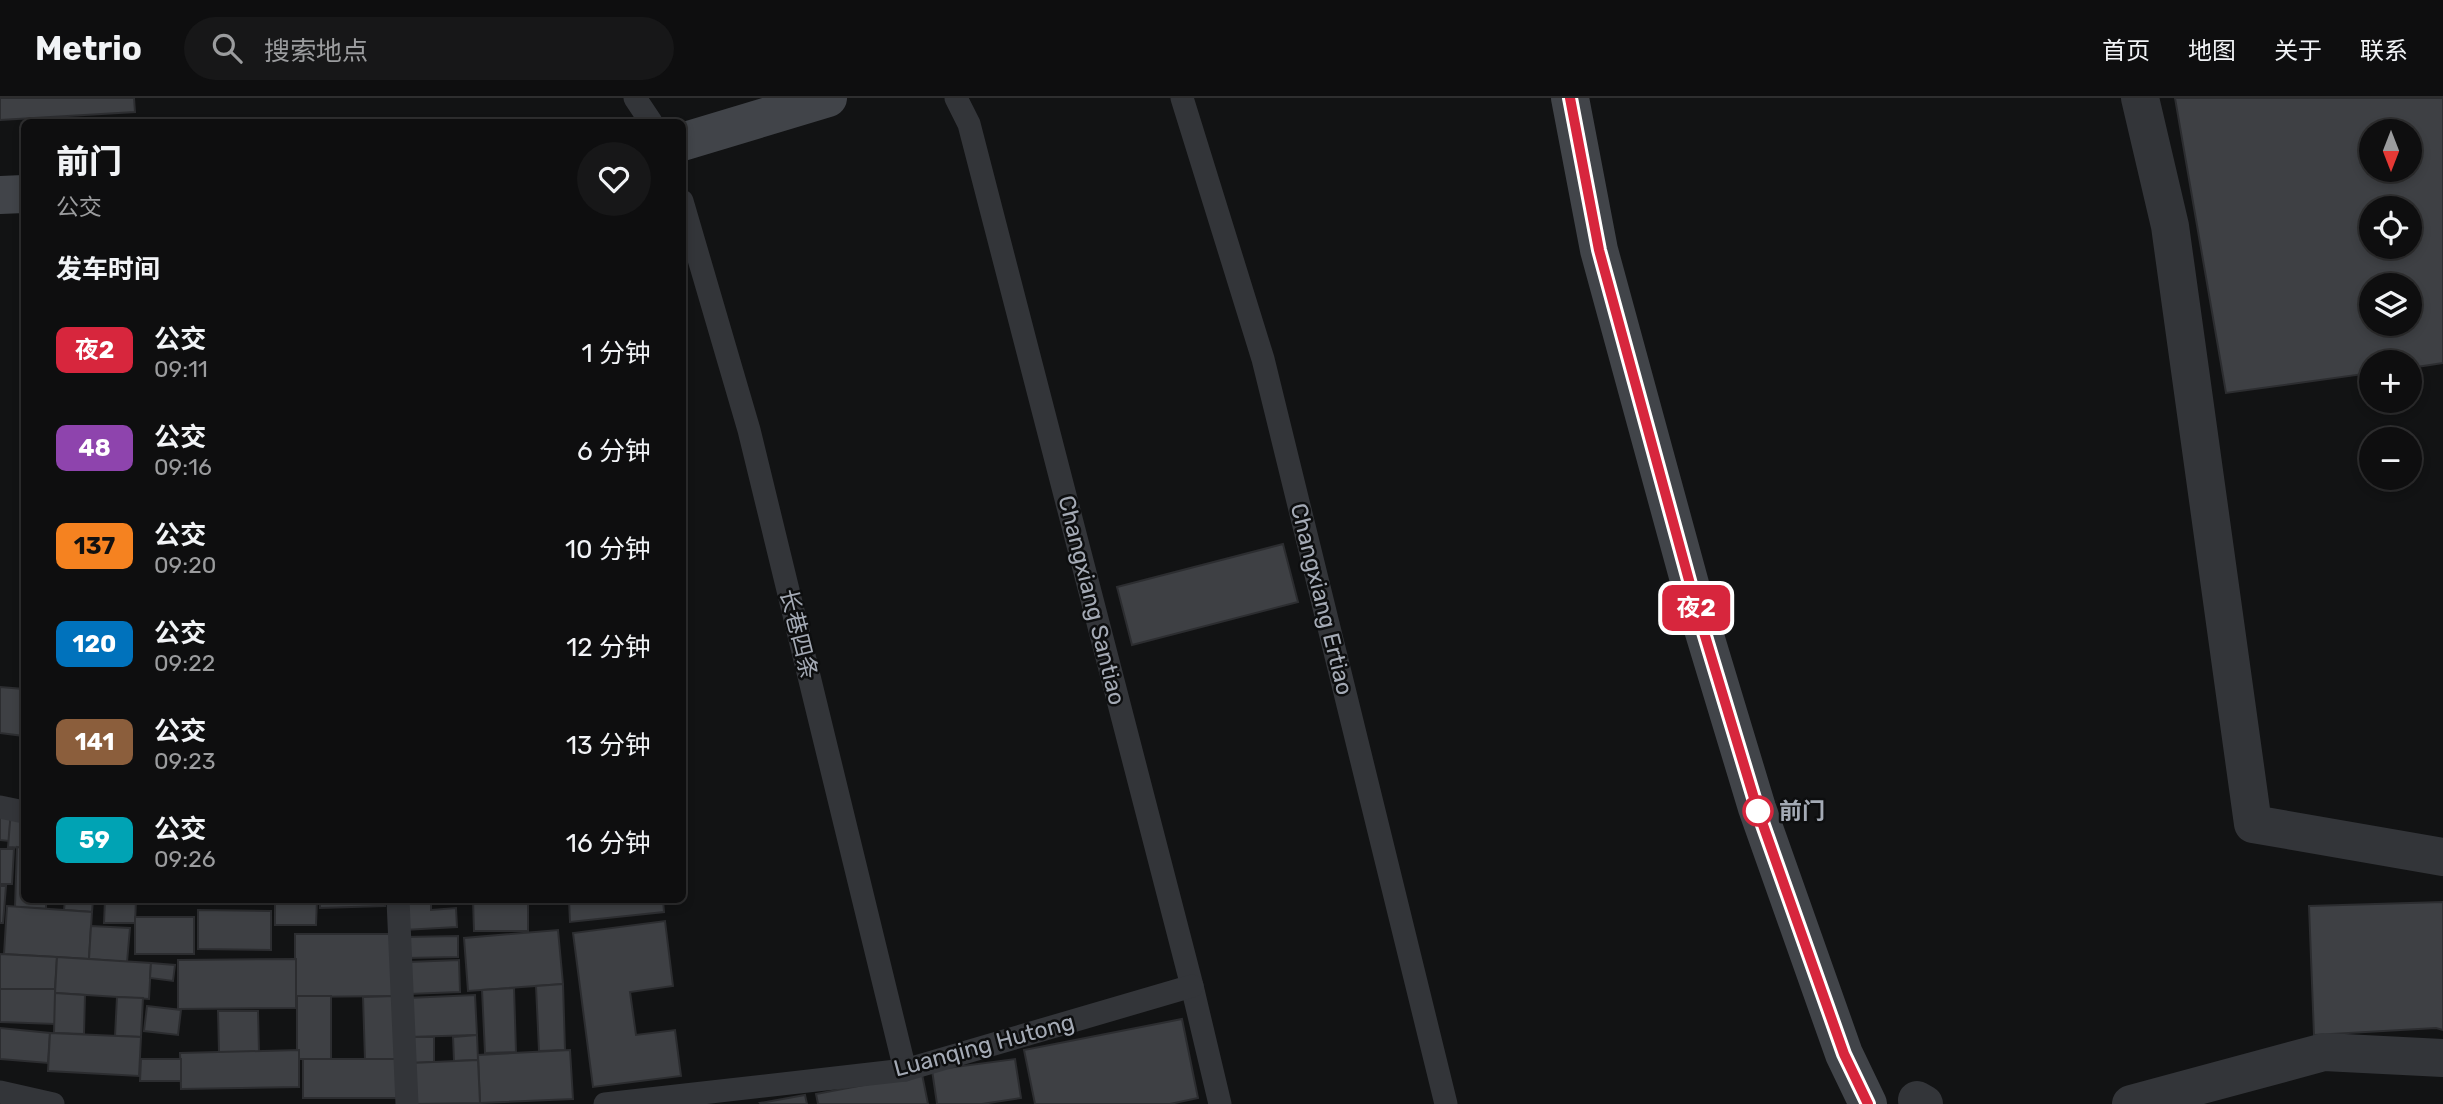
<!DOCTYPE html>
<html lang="zh">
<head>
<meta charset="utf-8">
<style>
	:root { --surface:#0e0e0f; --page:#171718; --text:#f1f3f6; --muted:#9b9c9e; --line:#2e2e2f }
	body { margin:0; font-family:Rubik,"Noto Sans SC",sans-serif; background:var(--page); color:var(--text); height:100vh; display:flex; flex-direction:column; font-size:26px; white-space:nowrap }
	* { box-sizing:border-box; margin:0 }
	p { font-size:23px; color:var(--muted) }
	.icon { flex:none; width:38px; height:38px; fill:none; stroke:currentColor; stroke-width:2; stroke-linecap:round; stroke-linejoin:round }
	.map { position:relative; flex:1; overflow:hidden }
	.panel { position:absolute; left:21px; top:21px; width:665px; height:784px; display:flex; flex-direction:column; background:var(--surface); border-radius:10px; box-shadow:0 4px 10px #0003,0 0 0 2px var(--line) }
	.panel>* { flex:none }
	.badge { padding:0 14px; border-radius:10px; font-size:24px; line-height:46px }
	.needle { width:46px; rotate:180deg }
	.tools { position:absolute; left:2359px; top:21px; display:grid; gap:14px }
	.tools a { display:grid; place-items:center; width:63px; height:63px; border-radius:50%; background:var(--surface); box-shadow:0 4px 10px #0003,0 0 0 2px var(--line); font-size:35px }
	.map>.badge { position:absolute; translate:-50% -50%; box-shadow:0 0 0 4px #fff }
	h2 { padding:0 35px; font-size:26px; line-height:63px }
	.round { display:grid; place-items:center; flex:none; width:74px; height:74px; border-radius:37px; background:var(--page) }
	.headline { display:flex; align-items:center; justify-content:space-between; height:119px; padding:0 35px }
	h1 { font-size:33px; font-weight:800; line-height:52px }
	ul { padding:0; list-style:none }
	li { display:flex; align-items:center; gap:21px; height:98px; padding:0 35px }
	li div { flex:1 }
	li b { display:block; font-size:26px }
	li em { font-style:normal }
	li .badge { min-width:77px; font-weight:700; text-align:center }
	header { display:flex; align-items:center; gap:42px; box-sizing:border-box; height:98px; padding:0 35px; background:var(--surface); border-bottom:2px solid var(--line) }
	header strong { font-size:33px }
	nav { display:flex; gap:38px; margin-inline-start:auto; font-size:24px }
	.search { width:490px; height:63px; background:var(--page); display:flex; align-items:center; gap:18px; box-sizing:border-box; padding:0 24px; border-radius:38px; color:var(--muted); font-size:26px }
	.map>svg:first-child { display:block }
	.building { fill:#3e4044; stroke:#2c2d30; stroke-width:2; fill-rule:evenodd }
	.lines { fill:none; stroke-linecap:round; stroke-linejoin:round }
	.lane { stroke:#333539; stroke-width:23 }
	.street { stroke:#333539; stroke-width:38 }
	.secondary { stroke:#414449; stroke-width:38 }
	.line-casing { stroke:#fff; stroke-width:16 }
	.line { stroke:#d7263d; stroke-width:10 }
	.stop-dot { fill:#fff; stroke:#d7263d; stroke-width:3.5 }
	.labels { text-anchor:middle; stroke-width:5; stroke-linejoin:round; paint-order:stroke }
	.street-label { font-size:23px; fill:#a4aab5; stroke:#0d0e0f }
	.stop-label { font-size:23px; font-weight:bold; fill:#a4aab5; stroke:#0d0e0f; text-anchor:start }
</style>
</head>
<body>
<header>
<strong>Metrio</strong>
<div class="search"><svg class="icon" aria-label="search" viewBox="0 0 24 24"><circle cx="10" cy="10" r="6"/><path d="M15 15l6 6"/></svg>搜索地点</div>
<nav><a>首页</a><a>地图</a><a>关于</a><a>联系</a></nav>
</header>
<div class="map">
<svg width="2443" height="1006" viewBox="0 0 2443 1006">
	<rect width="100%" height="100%" fill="#121314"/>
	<g class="building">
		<path d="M0,0h134l1,14 -135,8z"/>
		<path d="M2175,0h268v265l-33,5v-6h-39v11l-145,20zM2371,33h39v39h-39zM2371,110h39v39h-39zM2371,187h39v39h-39z"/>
		<path d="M1283,446l15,58 -166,43 -15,-58z"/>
		<path d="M0,589l24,2v47l-24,-3z"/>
		<path d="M0,711l11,1 -2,31 -9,-1z"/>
		<path d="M11,712l13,1v37l-16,-1z"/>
		<path d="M17,749l7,1v52h22v9l-31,-2z"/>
		<path d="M0,751h14l-2,35h-12z"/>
		<path d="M0,788h6l-3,37h-3z"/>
		<path d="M65,802h28l-1,12 -28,-2z"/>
		<path d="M105,802h31l-1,23h-31z"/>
		<path d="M172,802h55v3z"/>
		<path d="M275,802h42l-1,25h-41z"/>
		<path d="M320,802h65v6l-65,2z"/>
		<path d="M403,802h28v10l25,-2 1,19 -53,3z"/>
		<path d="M473,802h55v31h-54z"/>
		<path d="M569,802h94l1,12 -94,10z"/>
		<path d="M2443,804v128l-7,-2 -122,7 -5,-129z"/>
		<path d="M7,808l85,6 -3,47 -85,-5z"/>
		<path d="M198,812l73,1v39l-73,-1z"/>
		<rect x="135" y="819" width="59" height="37"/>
		<path d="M665,823l8,65 -43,6 6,43 39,-5 6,46 -88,11 -20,-154z"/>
		<path d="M91,828l39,2 -3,34 -38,-3z"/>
		<path d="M558,832l5,54 -95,7 -4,-53z"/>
		<path d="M295,836h100v62l-100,1z"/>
		<path d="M458,838v21l-52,1 -1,-21z"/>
		<path d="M0,856l57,3 -2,32h-55z"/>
		<path d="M57,859l94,6 -2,36 -94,-6z"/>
		<path d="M296,861v49l-118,1v-49z"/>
		<path d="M459,862l1,32 -51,2 -1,-32z"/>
		<path d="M151,865l24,2 -2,16 -23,-3z"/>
		<path d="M563,886l2,66 -26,1 -3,-65z"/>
		<path d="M514,890l2,64 -31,1 -3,-63z"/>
		<path d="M0,891h55v35l-55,-2z"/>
		<path d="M55,895l30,2 -1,39 -30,-1z"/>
		<path d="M475,897l2,40 -69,2 -1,-39z"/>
		<rect x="297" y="898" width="34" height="63"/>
		<path d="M395,898l3,63 -33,1 -2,-63z"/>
		<path d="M117,899l26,1 -2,39 -26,-1z"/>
		<path d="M147,908l34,4 -3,25 -34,-4z"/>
		<path d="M218,913h40l1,41h-40z"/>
		<path d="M1182,921l16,79 -28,6h-135l-11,-54z"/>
		<path d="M0,930l50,5 -2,30 -48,-4z"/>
		<path d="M50,935l91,4 -2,39 -91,-5z"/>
		<path d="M477,937l1,25 -24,1 -1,-24z"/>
		<path d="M413,939h21v25l-21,1z"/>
		<path d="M299,952v37l-118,2 -1,-36z"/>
		<path d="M570,952l3,49 -93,4 -2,-48z"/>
		<path d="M141,961h40v22h-41z"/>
		<rect x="303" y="961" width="95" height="39"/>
		<path d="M1015,961l6,39 -39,6h-45l-5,-34z"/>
		<path d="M478,962l2,43 -68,1 -1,-41z"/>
		<path d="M922,976l6,30h-110l-2,-10z"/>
		<path d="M805,997l2,9h-46l-1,-1z"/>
	</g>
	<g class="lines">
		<g class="lane">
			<path d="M635,0l16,24"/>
			<path d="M956,0l13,26 223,862 28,118"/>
			<path d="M1182,0l81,261 183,745"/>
			<path d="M682,103l67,229 156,640"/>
			<path d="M0,709l24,5"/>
			<path d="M398,802l9,204"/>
			<path d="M0,994l53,12"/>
			<path d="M605,1006l300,-34 287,-84"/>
		</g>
		<g class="street">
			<path d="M2140,0l30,128 83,598 190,33"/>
			<path d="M1917,1002l7,4"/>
			<path d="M2131,1006l193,-52 119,6"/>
		</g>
		<g class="secondary">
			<path d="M1570,0l29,152 97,356 61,202 87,246 24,50"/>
			<path d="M682,44l146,-44"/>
			<path d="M0,97l24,-1"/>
		</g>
	</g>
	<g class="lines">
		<defs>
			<path id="line" d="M1570,0l29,152 97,356 61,202 87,246 24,50"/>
		</defs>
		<use href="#line" class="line-casing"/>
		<use href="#line" class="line"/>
	</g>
	<circle class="stop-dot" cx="1758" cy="713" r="14"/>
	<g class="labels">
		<g class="street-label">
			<text transform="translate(1322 501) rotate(76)" y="8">Changxiang Ertiao</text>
			<text transform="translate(1092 502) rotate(76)" y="8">Changxiang Santiao</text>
			<text transform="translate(799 536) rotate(76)" y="8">长巷四条</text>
			<text transform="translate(984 947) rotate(-15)" y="8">Luanqing Hutong</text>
		</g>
		<g class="stop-label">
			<text x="1779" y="721">前门</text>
		</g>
	</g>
</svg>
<div class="tools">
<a><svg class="needle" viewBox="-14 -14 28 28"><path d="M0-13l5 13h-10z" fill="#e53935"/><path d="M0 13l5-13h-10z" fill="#9b9c9e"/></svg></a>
<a><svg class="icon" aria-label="locate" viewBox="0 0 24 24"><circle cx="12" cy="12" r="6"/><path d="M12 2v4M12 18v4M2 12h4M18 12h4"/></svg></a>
<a><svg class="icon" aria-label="layers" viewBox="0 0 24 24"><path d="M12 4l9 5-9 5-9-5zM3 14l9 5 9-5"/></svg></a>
<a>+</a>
<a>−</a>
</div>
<b class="badge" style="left:1696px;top:510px;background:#d7263d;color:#fff">夜2</b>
<section class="panel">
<div class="headline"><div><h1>前门</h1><p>公交</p></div><a class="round"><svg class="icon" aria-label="heart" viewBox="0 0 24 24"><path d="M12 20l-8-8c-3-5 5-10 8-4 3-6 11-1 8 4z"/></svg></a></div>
<h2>发车时间</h2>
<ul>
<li><span class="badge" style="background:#d7263d;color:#fff">夜2</span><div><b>公交</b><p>09:11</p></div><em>1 分钟</em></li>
<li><span class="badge" style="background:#8e44ad;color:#fff">48</span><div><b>公交</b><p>09:16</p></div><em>6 分钟</em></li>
<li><span class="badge" style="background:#f58220;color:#111">137</span><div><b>公交</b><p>09:20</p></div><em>10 分钟</em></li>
<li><span class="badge" style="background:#0072bc;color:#fff">120</span><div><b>公交</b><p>09:22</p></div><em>12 分钟</em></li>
<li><span class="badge" style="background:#8b5e3c;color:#fff">141</span><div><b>公交</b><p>09:23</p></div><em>13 分钟</em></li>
<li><span class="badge" style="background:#00a3b4;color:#fff">59</span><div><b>公交</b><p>09:26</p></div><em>16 分钟</em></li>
</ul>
</section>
</div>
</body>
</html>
